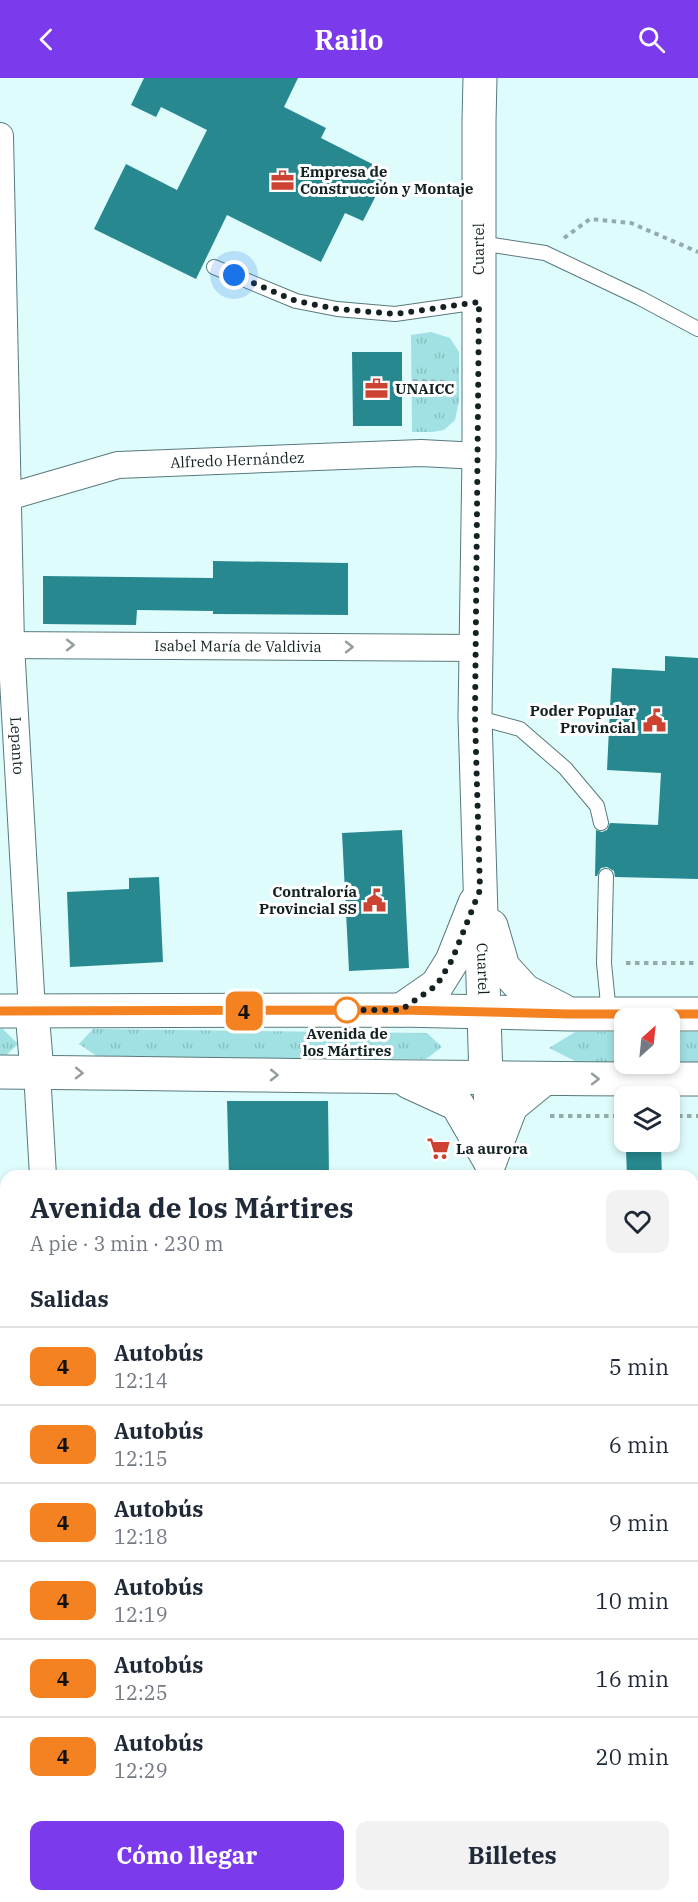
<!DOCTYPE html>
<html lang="es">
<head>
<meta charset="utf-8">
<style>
	:root { --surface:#fff; --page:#f2f2f3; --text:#1f2937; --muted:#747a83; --line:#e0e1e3; --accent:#7c3aed }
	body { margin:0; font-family:"IBM Plex Serif",serif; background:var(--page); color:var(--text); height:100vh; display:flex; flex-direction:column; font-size:22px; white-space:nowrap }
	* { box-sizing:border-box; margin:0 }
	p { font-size:20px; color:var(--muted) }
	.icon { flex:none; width:33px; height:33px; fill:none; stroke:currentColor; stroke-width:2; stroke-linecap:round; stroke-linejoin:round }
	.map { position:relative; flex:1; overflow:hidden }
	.details { position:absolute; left:0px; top:1092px; width:699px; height:732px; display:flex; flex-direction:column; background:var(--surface); border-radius:18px 18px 0 0; box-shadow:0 3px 9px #0003 }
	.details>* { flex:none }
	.badge { padding:0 12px; border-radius:9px; font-size:21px; line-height:39px }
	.needle { width:39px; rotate:27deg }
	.controls { position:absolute; left:614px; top:930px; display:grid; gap:12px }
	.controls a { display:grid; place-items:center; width:66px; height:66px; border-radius:12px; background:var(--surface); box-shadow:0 3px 9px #0003; font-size:30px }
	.you { position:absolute; width:30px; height:30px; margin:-15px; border:4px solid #fff; border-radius:50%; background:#1a73e8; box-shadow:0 0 0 9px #1a73e833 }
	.map>.badge { position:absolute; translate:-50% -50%; box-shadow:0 0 0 3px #fff }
	h2 { padding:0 30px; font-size:22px; line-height:54px }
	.round { display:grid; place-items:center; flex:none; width:63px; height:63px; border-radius:12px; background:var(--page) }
	.summary { display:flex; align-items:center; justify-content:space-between; height:102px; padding:0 30px }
	h1 { font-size:28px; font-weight:700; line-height:45px }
	.action { display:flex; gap:12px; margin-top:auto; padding:12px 30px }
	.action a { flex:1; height:69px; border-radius:12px; background:var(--accent); color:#fff; font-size:24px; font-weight:700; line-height:69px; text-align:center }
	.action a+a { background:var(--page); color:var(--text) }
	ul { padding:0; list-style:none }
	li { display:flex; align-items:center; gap:18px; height:78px; padding:0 30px; border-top:2px solid var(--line) }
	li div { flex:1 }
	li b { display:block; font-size:22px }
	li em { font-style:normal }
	li .badge { min-width:66px; font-weight:700; text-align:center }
	header { display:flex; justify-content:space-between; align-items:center; height:78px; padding:0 30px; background:var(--accent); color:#fff; font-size:27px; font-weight:700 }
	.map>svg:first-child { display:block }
	.park { fill:url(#park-tufts) }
	.building { fill:#27898f }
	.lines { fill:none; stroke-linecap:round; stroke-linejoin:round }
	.lane-casing { stroke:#58797b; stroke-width:16 }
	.street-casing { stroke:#58797b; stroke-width:28 }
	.secondary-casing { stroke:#58797b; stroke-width:35 }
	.path { stroke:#94abac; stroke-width:4; stroke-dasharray:4.5 4.5; stroke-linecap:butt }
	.lane { stroke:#fff; stroke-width:14 }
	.street { stroke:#fff; stroke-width:26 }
	.secondary { stroke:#fff; stroke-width:33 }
	.oneway { stroke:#959c9c }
	.line-casing { stroke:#fff; stroke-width:14 }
	.line { stroke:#f58220; stroke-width:9 }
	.walk { stroke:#142223; stroke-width:6; stroke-dasharray:0 10.8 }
	.stop-dot { fill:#fff; stroke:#f58220; stroke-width:3 }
	.labels { text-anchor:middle; stroke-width:6; stroke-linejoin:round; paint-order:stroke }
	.poi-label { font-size:15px; font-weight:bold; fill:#142223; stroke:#fff; text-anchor:start }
	.street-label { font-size:15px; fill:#142223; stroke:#fff }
	.stop-label { font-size:15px; font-weight:bold; fill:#142223; stroke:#fff }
</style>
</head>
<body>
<header><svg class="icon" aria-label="back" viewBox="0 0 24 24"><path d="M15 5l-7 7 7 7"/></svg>Railo<svg class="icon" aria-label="search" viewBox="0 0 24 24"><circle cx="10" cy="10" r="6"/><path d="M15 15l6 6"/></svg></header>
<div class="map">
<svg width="698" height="1824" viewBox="0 0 698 1824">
	<defs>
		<pattern id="park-tufts" width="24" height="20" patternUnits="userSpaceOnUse" patternTransform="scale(1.5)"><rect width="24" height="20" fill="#a1e0e3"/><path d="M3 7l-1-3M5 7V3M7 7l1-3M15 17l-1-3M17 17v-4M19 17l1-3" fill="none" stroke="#8ac0c2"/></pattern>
	</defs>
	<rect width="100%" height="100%" fill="#dffcfd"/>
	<g class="park">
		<path d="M431,254l19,6 9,14v49l-4,19 -11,10 -11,2h-21l-1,-97z"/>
		<path d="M0,951h3l15,15 -18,17z"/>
		<path d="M93,951l334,4 15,14 -16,12 -328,-2 -19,-13z"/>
		<path d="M575,954h49v32h45v-32h29v32h-117l-32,-16z"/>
	</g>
	<g class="building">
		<path d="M144,0h154l-14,29 42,21 -5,10 67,34 -25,49 -18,-8 -24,49 -94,-47 -31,64 -102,-50 32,-65 51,26 30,-60 -46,-23 -5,10 -25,-12z"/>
		<path d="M352,274h50v74h-49z"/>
		<path d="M213,483l135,2v52l-135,-1v-3l-76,-1 -1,15 -93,-1v-48l170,2z"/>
		<path d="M665,578l33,2v221l-83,-2 -1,-6 -7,-4 -6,1 -4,8h-2l1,-46 6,2 5,-2 3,-7 48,2 3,-52 -54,-3 5,-102 53,3z"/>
		<path d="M402,752l7,138 -60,3 -7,-138z"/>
		<path d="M159,799l4,85 -93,5 -3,-75 62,-3v-11z"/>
		<path d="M227,1023h101l1,75h-100z"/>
		<path d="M626,1071h35l1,27h-35z"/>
	</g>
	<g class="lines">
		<defs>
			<g id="lane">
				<path d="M479,165l66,10 95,45 58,31"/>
				<path d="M214,189l82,34 41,8 58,5 84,-12"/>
				<path d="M475,639l45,12 45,39 32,38 4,17"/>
				<path d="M606,798l-2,87 5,51"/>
			</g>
			<g id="street">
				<path id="s1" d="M0,58l11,509 21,366"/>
				<path id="s2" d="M0,423l8,-4 110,-32 303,-12 58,3"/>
				<path id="s3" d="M0,567l476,3"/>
				<path d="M37,994l6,104"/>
				<path d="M486,1001l4,74"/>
				<path d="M0,1309l6,-1"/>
				<path d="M92,1818l1,6"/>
				<path d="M536,1818l1,6"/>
			</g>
			<g id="secondary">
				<path id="s4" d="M480,0l-1,43v335l-4,261 11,362"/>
				<path d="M491,848l12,41 22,24 37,19"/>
				<path d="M401,932l36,-25 15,-24 23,-58"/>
				<path d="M0,933l401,-1 168,4h129"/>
				<path d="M32,933l5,61"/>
				<path d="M0,994c233,2 465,7 698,7"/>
				<path d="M409,1004l48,22 33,57"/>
				<path d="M490,1083l21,-55 33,-27"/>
				<path d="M693,1727h5"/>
				<path d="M0,1738h6"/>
			</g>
		</defs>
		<use href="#lane" class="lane-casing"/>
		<use href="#street" class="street-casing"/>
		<use href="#secondary" class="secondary-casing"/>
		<g class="path">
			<path d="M564,160l26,-19 41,4 67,29"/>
			<path d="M413,303l36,1"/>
			<path d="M626,885h72"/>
			<path d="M550,1038h74"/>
			<path d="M669,1038h29"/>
		</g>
		<use href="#lane" class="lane"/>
		<use href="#street" class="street"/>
		<use href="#secondary" class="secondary"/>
	</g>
	<defs><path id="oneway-chevron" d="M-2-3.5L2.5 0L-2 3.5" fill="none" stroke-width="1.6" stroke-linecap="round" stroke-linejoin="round" transform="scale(1.5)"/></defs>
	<g class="oneway">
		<use href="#oneway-chevron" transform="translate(70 567)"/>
		<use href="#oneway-chevron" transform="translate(349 569)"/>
		<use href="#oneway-chevron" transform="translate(79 995) rotate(1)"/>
		<use href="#oneway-chevron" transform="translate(274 997) rotate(1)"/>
		<use href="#oneway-chevron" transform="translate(595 1001)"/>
	</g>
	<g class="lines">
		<defs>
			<path id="line" d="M0,933l401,-1 167,4h130"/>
		</defs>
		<use href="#line" class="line-casing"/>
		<use href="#line" class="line"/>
		<path class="walk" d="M234,197l62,26 41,8 58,5 84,-12 -4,415 5,173 -28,70 -15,25 -36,25h-54"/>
	</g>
	<defs>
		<symbol id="office-bare" viewBox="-9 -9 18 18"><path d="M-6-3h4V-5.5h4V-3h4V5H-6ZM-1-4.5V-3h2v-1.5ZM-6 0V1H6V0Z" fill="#ce4231" stroke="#fff" stroke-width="2.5" paint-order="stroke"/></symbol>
		<symbol id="civic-bare" viewBox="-9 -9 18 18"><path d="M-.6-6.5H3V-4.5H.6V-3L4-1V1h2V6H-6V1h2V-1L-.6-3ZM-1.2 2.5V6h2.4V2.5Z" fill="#ce4231" stroke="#fff" stroke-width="2.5" paint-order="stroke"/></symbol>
		<symbol id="supermarket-bare" viewBox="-9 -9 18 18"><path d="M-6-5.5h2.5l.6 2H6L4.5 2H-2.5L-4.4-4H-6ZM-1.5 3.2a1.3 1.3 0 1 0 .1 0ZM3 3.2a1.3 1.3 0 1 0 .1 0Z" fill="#ce4231" stroke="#fff" stroke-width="2.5" paint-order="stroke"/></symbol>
	</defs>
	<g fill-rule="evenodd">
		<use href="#office-bare" x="266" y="86" width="33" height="33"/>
		<use href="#office-bare" x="360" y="294" width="33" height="33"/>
		<use href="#civic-bare" x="638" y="626" width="33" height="33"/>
		<use href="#civic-bare" x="358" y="806" width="33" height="33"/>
		<use href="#supermarket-bare" x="422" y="1054" width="33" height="33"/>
	</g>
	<circle class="stop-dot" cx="347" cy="932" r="12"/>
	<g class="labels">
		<g class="poi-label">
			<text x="300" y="99">Empresa de<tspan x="300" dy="17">Construcción y Montaje</tspan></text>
			<text x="395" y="316">UNAICC</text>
			<text x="636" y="638" text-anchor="end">Poder Popular<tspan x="636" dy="17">Provincial</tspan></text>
			<text x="357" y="819" text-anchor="end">Contraloría<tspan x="357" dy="17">Provincial SS</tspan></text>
			<text x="456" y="1076">La aurora</text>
		</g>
		<g class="street-label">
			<text transform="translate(479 171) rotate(-90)" y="5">Cuartel</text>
			<text dy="5" stroke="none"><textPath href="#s2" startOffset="243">Alfredo Hernández</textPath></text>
			<text dy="5" stroke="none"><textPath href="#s3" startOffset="238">Isabel María de Valdivia</textPath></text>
			<text dy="5" stroke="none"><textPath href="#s1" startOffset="610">Lepanto</textPath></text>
			<text dy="5" stroke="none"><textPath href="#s4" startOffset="891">Cuartel</textPath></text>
		</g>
		<g class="stop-label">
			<text x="347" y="961">Avenida de<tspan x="347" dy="17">los Mártires</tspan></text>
		</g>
	</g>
</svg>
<div class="controls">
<a><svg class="needle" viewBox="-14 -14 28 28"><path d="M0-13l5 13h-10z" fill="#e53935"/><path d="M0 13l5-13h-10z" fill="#747a83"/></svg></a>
<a><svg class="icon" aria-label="layers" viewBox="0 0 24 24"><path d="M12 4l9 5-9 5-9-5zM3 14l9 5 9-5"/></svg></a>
</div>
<div class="you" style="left:234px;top:197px"></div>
<b class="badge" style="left:244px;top:933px;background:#f58220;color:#111">4</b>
<section class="details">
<div class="summary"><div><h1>Avenida de los Mártires</h1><p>A pie · 3 min · 230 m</p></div><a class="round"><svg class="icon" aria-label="heart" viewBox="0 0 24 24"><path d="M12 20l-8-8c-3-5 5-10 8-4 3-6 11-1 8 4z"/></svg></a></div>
<h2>Salidas</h2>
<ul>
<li><span class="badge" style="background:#f58220;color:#111">4</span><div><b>Autobús</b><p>12:14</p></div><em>5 min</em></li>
<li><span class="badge" style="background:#f58220;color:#111">4</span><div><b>Autobús</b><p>12:15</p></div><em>6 min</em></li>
<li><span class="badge" style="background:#f58220;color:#111">4</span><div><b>Autobús</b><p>12:18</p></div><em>9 min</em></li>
<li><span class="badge" style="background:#f58220;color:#111">4</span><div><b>Autobús</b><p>12:19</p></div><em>10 min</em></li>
<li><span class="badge" style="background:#f58220;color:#111">4</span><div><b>Autobús</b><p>12:25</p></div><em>16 min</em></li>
<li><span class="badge" style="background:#f58220;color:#111">4</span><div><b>Autobús</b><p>12:29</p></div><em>20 min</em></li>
</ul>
<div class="action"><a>Cómo llegar</a><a>Billetes</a></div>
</section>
</div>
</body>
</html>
